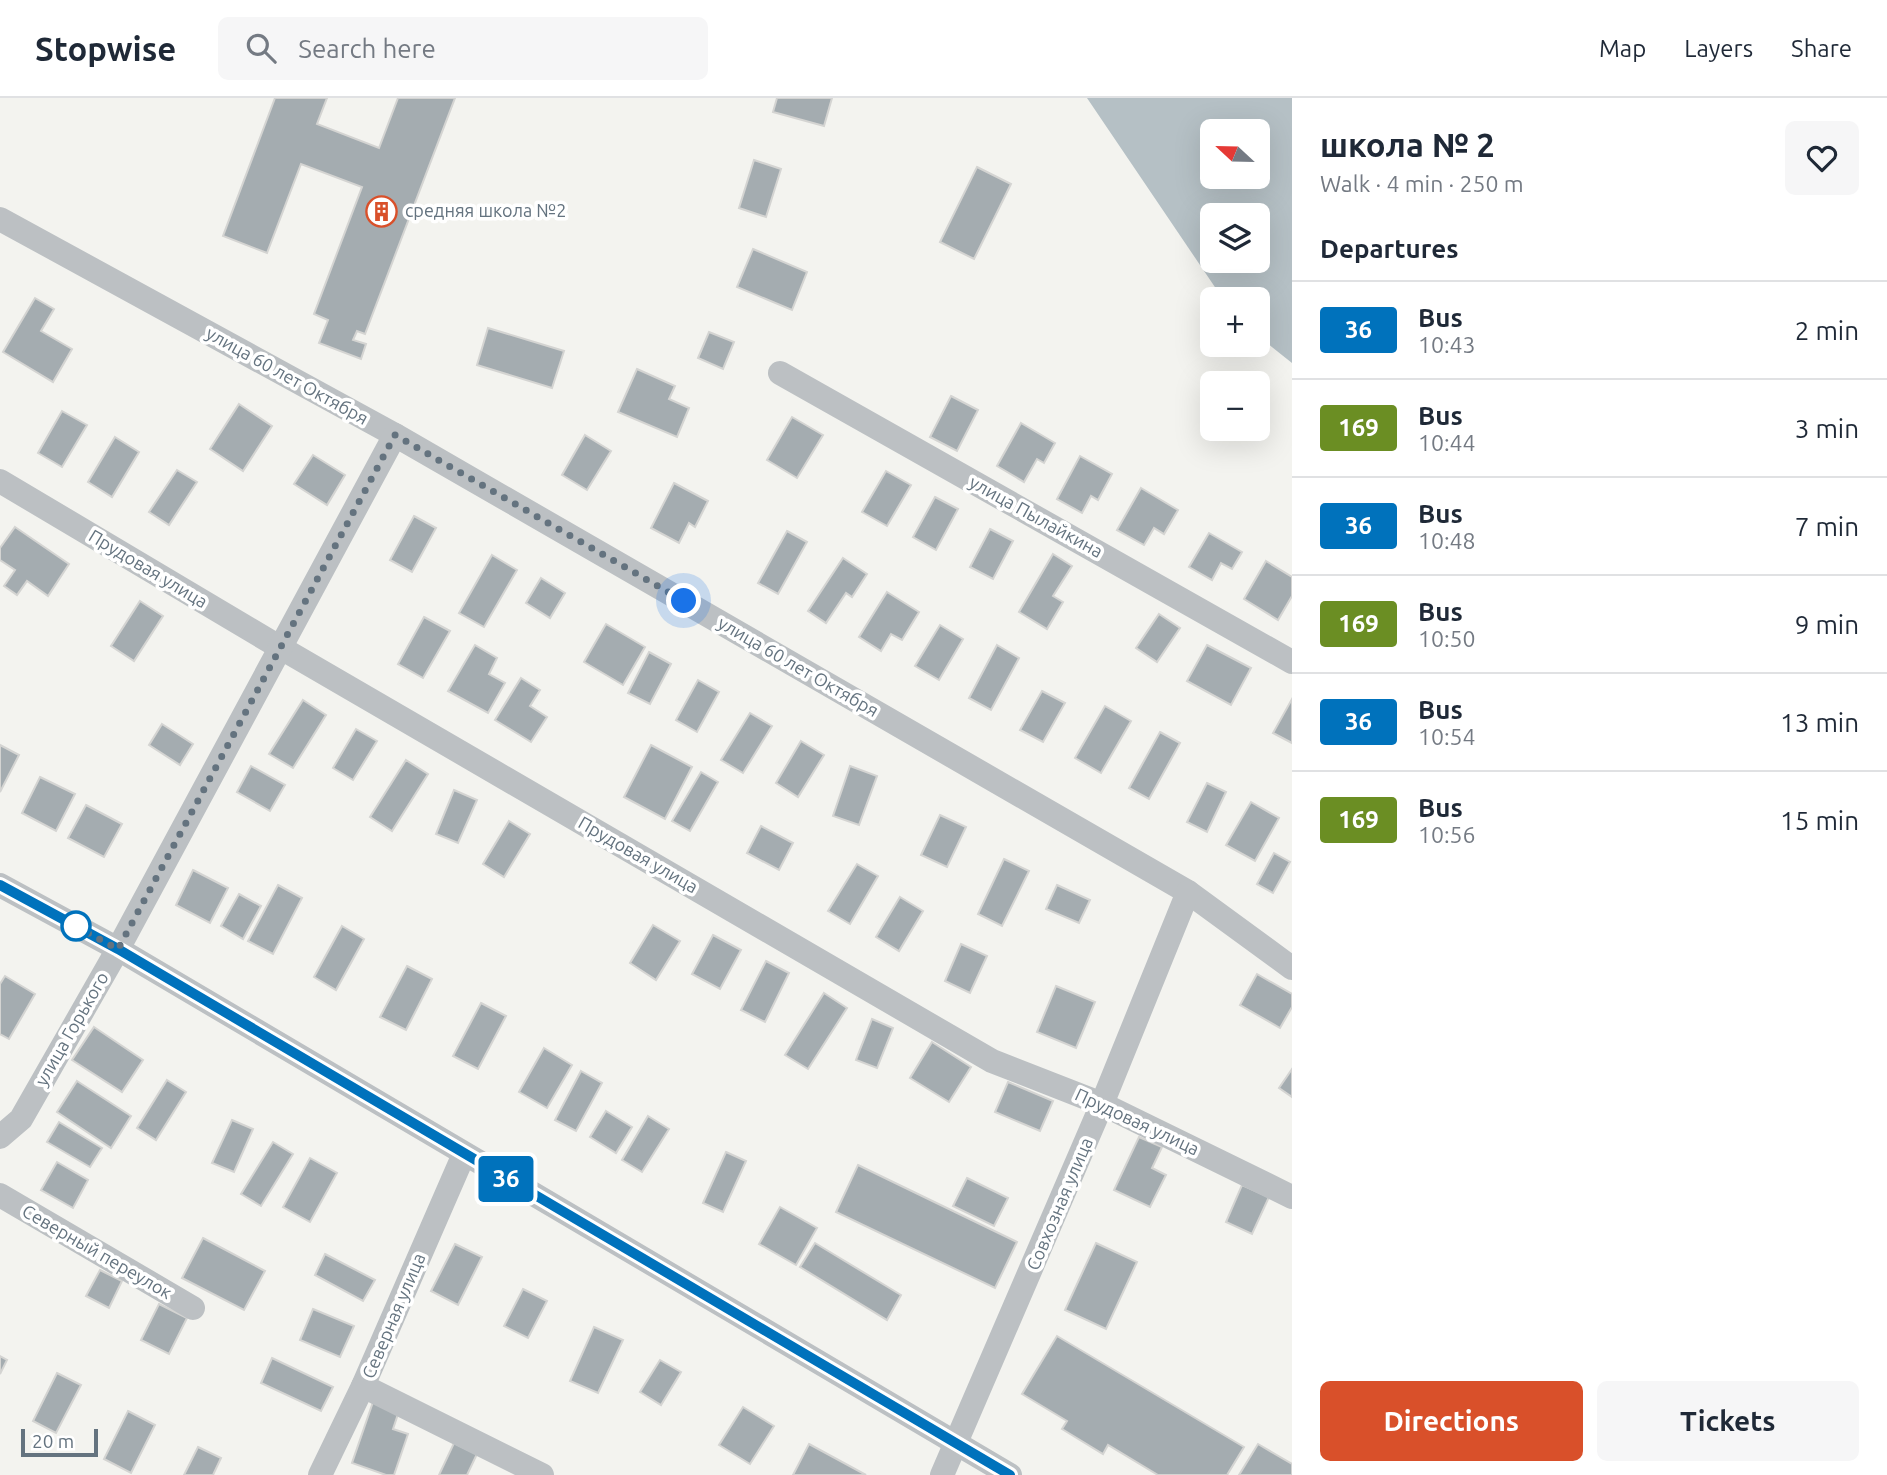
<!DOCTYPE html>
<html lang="en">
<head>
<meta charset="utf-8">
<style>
	:root { --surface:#fff; --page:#f6f6f7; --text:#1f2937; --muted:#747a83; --line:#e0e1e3; --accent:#d9502a }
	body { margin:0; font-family:Ubuntu,sans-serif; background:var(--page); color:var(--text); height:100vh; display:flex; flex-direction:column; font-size:26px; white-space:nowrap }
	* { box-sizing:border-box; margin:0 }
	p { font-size:23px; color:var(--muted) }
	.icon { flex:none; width:38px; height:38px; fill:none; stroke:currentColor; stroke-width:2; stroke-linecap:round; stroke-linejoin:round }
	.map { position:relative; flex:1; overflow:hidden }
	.drawer { display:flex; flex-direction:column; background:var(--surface); width:595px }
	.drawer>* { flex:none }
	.badge { padding:0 14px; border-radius:5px; font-size:24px; line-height:46px }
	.needle { width:46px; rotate:292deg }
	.fabs { position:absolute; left:1200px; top:21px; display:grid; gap:14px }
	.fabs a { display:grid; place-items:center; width:70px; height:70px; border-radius:10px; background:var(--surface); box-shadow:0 7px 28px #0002; font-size:35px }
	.scale { position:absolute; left:21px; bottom:18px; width:77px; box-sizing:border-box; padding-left:7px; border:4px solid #64737f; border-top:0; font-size:19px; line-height:24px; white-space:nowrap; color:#64737f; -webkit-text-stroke:5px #fff; paint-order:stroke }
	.you { position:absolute; width:35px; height:35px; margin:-18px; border:5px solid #fff; border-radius:50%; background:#1a73e8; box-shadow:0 0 0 10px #1a73e833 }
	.map>.badge { position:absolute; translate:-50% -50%; box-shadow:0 0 0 4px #fff }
	h2 { padding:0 28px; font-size:26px; line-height:63px }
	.round { display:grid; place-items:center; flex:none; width:74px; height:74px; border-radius:10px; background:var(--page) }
	.headline { display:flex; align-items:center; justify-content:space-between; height:119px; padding:0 28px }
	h1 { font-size:33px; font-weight:700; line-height:52px }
	.primary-button { display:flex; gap:14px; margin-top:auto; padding:14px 28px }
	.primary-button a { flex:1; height:80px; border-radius:10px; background:var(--accent); color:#fff; font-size:28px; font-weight:700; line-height:80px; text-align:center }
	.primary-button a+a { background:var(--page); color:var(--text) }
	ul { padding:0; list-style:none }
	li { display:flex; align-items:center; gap:21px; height:98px; padding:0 28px; border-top:2px solid var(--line) }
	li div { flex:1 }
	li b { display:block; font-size:26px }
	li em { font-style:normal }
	li .badge { min-width:77px; font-weight:700; text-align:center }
	header { display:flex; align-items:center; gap:42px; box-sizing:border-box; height:98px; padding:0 35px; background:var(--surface); border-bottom:2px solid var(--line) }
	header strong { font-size:33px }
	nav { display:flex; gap:38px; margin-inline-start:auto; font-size:24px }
	.search { width:490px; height:63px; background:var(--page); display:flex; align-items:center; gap:18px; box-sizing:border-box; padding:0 24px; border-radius:10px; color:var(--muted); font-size:26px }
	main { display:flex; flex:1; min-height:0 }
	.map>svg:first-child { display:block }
	.water { fill:#b5c0c5; fill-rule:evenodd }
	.building { fill:#a4acb0; stroke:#d4d4d2; stroke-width:2 }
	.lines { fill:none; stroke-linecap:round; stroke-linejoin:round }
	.minor { stroke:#bcc0c3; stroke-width:24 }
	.line-casing { stroke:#fff; stroke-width:16 }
	.line { stroke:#0072bc; stroke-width:10 }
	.walk { stroke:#64737f; stroke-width:7; stroke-dasharray:0 12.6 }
	.stop-dot { fill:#fff; stroke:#0072bc; stroke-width:3.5 }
	.labels { text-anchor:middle; stroke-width:7; stroke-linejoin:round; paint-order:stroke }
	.poi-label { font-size:18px; fill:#64737f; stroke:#fff; text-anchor:start }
	.street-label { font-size:18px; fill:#64737f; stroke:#fff }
</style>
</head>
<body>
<header>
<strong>Stopwise</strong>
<div class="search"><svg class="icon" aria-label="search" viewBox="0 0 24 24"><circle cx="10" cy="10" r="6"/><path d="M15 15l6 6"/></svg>Search here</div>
<nav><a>Map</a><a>Layers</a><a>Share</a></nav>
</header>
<main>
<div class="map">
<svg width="1292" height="1377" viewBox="0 0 1292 1377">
	<rect width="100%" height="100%" fill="#f3f3ef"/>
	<path class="water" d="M1087,0h205v265l-34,-27v-37h-35zM1213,33h45v46h-45zM1213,117h45v46h-45z"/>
	<g class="building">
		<path d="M275,0h52l-10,26 62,24 19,-50h57l-90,236 -8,-3 -4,9 13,4 -5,15 -42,-16 9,-23 -14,-6 48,-127 -61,-23 -34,89 -44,-17z"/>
		<path d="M777,0h55l-8,28 -51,-14z"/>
		<path d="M754,62l27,9 -15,48 -27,-9z"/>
		<path d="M977,69l34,17 -37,75 -34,-17z"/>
		<path d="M753,151l54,23 -15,38 -55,-23z"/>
		<path d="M35,200l19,11 -13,22 31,18 -19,33 -50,-30z"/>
		<path d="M488,230l76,23 -12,37 -75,-23z"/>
		<path d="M709,234l25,10 -11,27 -25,-11z"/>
		<path d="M637,271l38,17 -6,13 20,9 -12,29 -59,-25z"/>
		<path d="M951,298l27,14 -21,41 -27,-14z"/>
		<path d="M239,306l33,22 -29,45 -33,-22z"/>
		<path d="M62,313l25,14 -25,42 -24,-14z"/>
		<path d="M792,319l31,18 -26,43 -30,-18z"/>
		<path d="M1021,325l34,20 -11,20 -7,-4 -13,23 -27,-16z"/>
		<path d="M585,337l26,16 -24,39 -25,-15z"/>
		<path d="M115,339l24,15 -27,45 -24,-15z"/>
		<path d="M313,357l32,20 -18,30 -33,-21z"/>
		<path d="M1080,358l32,18 -14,26 -7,-4 -9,17 -25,-14z"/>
		<path d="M177,372l20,12 -28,43 -20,-13z"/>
		<path d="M886,373l25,14 -24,41 -25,-14z"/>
		<path d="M674,385l34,18 -13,26 -6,-4 -10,20 -28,-15z"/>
		<path d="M1141,390l37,22 -14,24 -10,-6 -10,17 -27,-15z"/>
		<path d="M935,399l23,12 -22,41 -23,-13z"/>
		<path d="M414,418l22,12 -24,44 -22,-12z"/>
		<path d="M15,429l54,37 -21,32 -21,-15 -10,14 -13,-9 11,-16 -15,-10v-12z"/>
		<path d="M990,431l23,12 -20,38 -23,-12z"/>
		<path d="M787,433l20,11 -29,52 -20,-11z"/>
		<path d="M1209,435l33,19 -10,17 -11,-6 -9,17 -23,-13z"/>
		<path d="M1053,456l19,12 -19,30 10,6 -16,27 -28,-17z"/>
		<path d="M492,457l25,15 -33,57 -25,-14z"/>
		<path d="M843,460l24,16 -15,23 -6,-4 -20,30 -18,-12z"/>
		<path d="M1266,463l26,16v19l-14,24 -34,-21z"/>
		<path d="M541,480l24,15 -15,25 -24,-15z"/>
		<path d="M887,494l32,20 -17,28 -11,-6 -10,17 -22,-14z"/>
		<path d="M140,503l23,15 -29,45 -23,-15z"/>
		<path d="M1159,516l21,14 -23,34 -21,-14z"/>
		<path d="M424,519l26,14 -27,47 -25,-14z"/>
		<path d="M606,526l39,23 -22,38 -39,-23z"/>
		<path d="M940,527l23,14 -24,41 -24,-14z"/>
		<path d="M475,547l22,13 -8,16 16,9 -17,30 -40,-22z"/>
		<path d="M997,547l22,13 -28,52 -22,-12z"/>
		<path d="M1207,547l44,23 -20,37 -44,-24z"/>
		<path d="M649,554l22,12 -21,40 -22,-11z"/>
		<path d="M521,580l19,12 -10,16 17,11 -16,25 -36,-22z"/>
		<path d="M698,582l21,12 -22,40 -21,-12z"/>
		<path d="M1042,593l23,12 -22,39 -23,-12z"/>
		<path d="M1292,601v44l-19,-10z"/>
		<path d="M303,602l23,15 -33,53 -24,-14z"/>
		<path d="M1105,608l26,15 -30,52 -26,-15z"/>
		<path d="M750,615l22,13 -29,47 -22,-13z"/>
		<path d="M162,626l31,20 -13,21 -31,-20z"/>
		<path d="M356,631l21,12 -24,39 -20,-12z"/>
		<path d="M1160,634l20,11 -31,56 -20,-11z"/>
		<path d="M801,643l23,14 -26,42 -22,-14z"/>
		<path d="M0,647l19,10 -19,37z"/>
		<path d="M651,647l41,22 -27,52 -41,-22z"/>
		<path d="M406,662l22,14 -36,57 -22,-14z"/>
		<path d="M251,668l34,19 -15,26 -33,-19z"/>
		<path d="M850,668l27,10 -18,49 -26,-9z"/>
		<path d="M701,674l17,10 -28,49 -18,-10z"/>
		<path d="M40,679l35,17 -19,37 -34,-18z"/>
		<path d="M1207,685l19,9 -19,40 -20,-10z"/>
		<path d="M454,692l23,10 -19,43 -22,-9z"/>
		<path d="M1251,704l28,16 -24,43 -29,-16z"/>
		<path d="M86,707l36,19 -18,33 -36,-19z"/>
		<path d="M940,717l26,12 -19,40 -26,-12z"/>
		<path d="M509,723l21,13 -26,43 -21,-13z"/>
		<path d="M761,728l32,17 -14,27 -32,-17z"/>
		<path d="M1274,755l16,9 -17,31 -16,-9z"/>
		<path d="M1004,761l25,12 -27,55 -24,-12z"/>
		<path d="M857,766l21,12 -28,48 -22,-13z"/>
		<path d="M193,772l35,18 -18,35 -34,-18z"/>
		<path d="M278,787l24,13 -29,56 -25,-13z"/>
		<path d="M1057,787l33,15 -11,23 -33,-14z"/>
		<path d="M239,796l22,12 -18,33 -22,-13z"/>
		<path d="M900,799l23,14 -24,40 -23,-14z"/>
		<path d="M653,827l27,16 -24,39 -26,-17z"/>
		<path d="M342,828l22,13 -28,51 -22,-13z"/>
		<path d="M713,837l28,15 -21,39 -28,-15z"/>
		<path d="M961,846l26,12 -17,37 -25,-12z"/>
		<path d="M766,863l23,12 -24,49 -24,-12z"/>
		<path d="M407,868l25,13 -26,51 -26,-13z"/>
		<path d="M1257,876l35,20v13l-12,21 -40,-23z"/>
		<path d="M5,878l30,18 -26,45 -9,-5v-50z"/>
		<path d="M1056,888l39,16 -19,46 -39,-16z"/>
		<path d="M824,895l23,15 -39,61 -23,-14z"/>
		<path d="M481,905l25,13 -28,53 -25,-13z"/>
		<path d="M872,921l21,9 -16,40 -21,-8z"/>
		<path d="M94,929l49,33 -21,32 -50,-32z"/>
		<path d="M932,944l39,25 -22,35 -39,-24z"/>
		<path d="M544,950l28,17 -25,43 -28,-16z"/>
		<path d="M1292,971v28l-13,-9z"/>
		<path d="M581,973l21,12 -26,48 -21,-11z"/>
		<path d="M167,982l19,12 -30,48 -19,-12z"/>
		<path d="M77,983l54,35 -20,32 -54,-36z"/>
		<path d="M1008,984l45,19 -13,30 -45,-19z"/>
		<path d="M606,1013l26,16 -16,26 -26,-16z"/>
		<path d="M648,1018l21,13 -27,43 -20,-12z"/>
		<path d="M232,1022l21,9 -19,43 -22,-9z"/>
		<path d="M59,1024l43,26 -12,19 -43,-25z"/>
		<path d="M1139,1039l23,10 -10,21 14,7 -16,32 -36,-17z"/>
		<path d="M273,1044l20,12 -32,52 -20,-12z"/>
		<path d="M726,1054l20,9 -23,51 -20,-9z"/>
		<path d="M310,1060l27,15 -27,49 -27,-15z"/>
		<path d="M57,1064l31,18 -15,28 -32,-18z"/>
		<path d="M858,1067l159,77 -22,46 -159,-76z"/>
		<path d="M967,1080l41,20 -14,28 -41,-20z"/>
		<path d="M1242,1087l27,12 -17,37 -26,-12z"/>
		<path d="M780,1109l37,21 -21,37 -37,-21z"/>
		<path d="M203,1140l62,33 -21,39 -62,-32z"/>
		<path d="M815,1145l86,52 -14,25 -87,-53z"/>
		<path d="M1096,1145l41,19 -31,67 -41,-19z"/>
		<path d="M455,1146l27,13 -24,48 -27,-14z"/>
		<path d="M325,1156l50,26 -12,21 -48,-26z"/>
		<path d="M100,1172l22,11 -13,27 -23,-12z"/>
		<path d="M523,1191l24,12 -19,37 -24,-12z"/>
		<path d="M159,1206l28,14 -18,36 -28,-14z"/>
		<path d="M313,1211l41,17 -14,31 -40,-17z"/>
		<path d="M594,1229l29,13 -25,53 -28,-12z"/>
		<path d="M1057,1238l187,111 -17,28h-69l-50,-30 -5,9 -41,-25 5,-8 -45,-27z"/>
		<path d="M0,1258l7,4 -7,14z"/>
		<path d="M272,1260l61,29 -12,24 -60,-28z"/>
		<path d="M660,1262l21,12 -20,33 -21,-13z"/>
		<path d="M57,1275l24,12 -25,48 -23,-12z"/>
		<path d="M373,1304l26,9 -6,18 15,5 -14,41h-8l-34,-12z"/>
		<path d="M743,1309l31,19 -24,38 -31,-19z"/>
		<path d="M128,1313l27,14 -24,48 -27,-14z"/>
		<path d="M454,1345l23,11 -10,21h-28z"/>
		<path d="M809,1346l57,31h-73z"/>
		<path d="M1258,1346l34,20v11h-53z"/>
		<path d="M198,1349l23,11 -8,17h-29z"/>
	</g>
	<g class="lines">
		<g class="minor">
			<path d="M0,121l395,216 793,457 104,76"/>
			<path d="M780,275l512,289"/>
			<path d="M0,383l281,167 711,413 110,43 190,93"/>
			<path d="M0,787l118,64 892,526"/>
			<path d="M0,1039l21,-18 97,-170 277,-514"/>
			<path d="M0,1097l193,113"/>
			<path d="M363,1288l179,89"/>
			<path d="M320,1377l43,-89 101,-232"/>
			<path d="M942,1377l160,-371 86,-212"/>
		</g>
	</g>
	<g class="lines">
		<defs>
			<path id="line" d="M0,787l118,64 892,526"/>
		</defs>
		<use href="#line" class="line-casing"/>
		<use href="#line" class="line"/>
		<path class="walk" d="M76,828l-5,-2 47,25 277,-514 289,166"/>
	</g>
	<defs>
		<symbol id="building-ring" viewBox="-11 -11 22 22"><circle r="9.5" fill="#fff" stroke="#d9502a" stroke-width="1.5"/><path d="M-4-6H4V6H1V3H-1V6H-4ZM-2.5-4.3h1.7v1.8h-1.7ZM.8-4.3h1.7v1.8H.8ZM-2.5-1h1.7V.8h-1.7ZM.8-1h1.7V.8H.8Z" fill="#d9502a"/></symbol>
	</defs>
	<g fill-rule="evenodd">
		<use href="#building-ring" x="364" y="96" width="35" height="35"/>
	</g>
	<circle class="stop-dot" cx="76" cy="828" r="14"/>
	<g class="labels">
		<g class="poi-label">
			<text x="405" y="119">средняя школа №2</text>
		</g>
		<g class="street-label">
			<text transform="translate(287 278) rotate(29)" y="6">улица 60 лет Октября</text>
			<text transform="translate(1036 419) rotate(29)" y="6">улица Пылайкина</text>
			<text transform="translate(148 471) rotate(31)" y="6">Прудовая улица</text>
			<text transform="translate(798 569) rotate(30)" y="6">улица 60 лет Октября</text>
			<text transform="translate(638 757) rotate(30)" y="6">Прудовая улица</text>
			<text transform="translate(72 931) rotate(-60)" y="6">улица Горького</text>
			<text transform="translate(1137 1024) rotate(25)" y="6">Прудовая улица</text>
			<text transform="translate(1060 1106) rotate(-67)" y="6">Совхозная улица</text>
			<text transform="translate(97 1154) rotate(30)" y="6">Северный переулок</text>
			<text transform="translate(394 1218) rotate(-67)" y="6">Северная улица</text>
		</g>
	</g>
</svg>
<div class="fabs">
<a><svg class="needle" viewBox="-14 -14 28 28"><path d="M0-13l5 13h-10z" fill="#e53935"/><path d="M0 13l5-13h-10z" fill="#747a83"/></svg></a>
<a><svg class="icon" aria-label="layers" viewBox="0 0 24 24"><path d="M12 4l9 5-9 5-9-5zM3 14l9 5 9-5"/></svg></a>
<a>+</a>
<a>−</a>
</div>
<div class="scale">20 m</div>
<div class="you" style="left:684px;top:503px"></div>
<b class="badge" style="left:506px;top:1081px;background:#0072bc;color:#fff">36</b>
</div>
<section class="drawer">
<div class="headline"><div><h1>школа № 2</h1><p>Walk · 4 min · 250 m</p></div><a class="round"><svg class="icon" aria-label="heart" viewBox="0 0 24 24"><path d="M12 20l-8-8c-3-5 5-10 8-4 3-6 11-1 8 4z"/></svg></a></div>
<h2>Departures</h2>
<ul>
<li><span class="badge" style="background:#0072bc;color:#fff">36</span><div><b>Bus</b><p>10:43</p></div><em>2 min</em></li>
<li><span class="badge" style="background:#6b8e23;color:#fff">169</span><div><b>Bus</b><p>10:44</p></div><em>3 min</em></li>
<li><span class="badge" style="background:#0072bc;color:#fff">36</span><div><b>Bus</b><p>10:48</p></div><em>7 min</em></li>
<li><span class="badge" style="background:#6b8e23;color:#fff">169</span><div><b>Bus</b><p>10:50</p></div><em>9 min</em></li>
<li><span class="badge" style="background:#0072bc;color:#fff">36</span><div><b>Bus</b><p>10:54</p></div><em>13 min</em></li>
<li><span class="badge" style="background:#6b8e23;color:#fff">169</span><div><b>Bus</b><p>10:56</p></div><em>15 min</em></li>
</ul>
<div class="primary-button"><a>Directions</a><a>Tickets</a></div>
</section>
</main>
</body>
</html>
